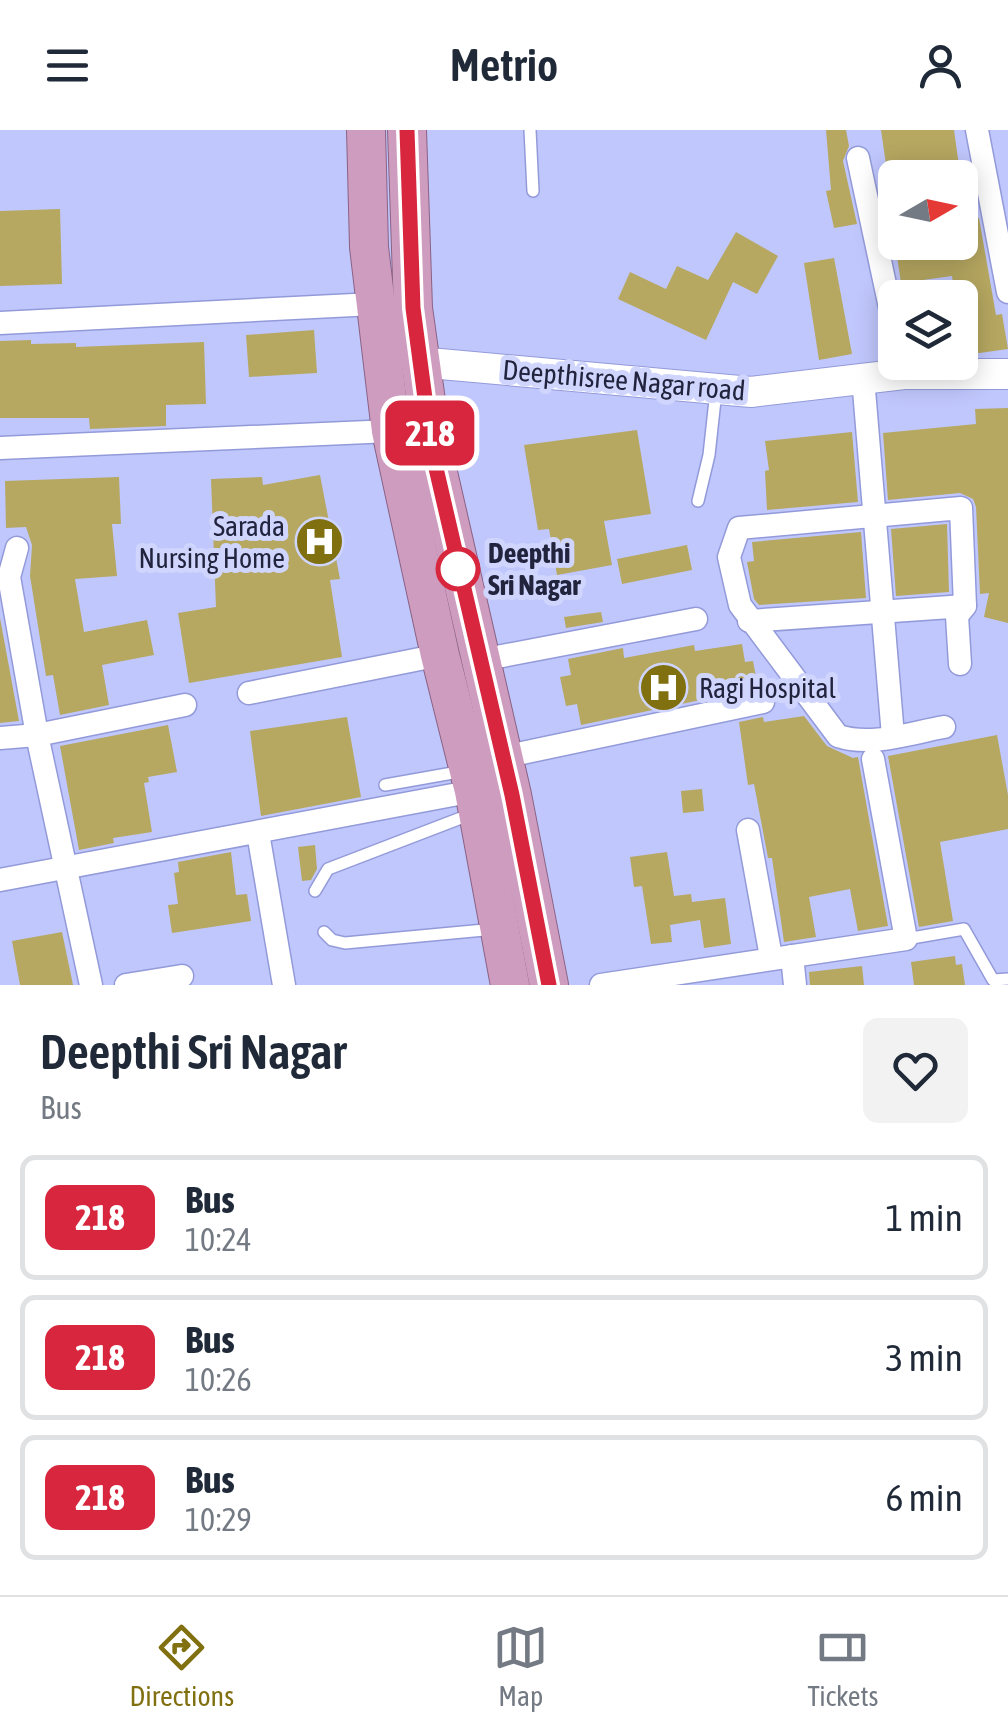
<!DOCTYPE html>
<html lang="en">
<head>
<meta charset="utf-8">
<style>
	:root { --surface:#fff; --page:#f2f2f3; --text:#1f2937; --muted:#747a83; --line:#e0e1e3; --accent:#817010 }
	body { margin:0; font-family:"Asap Condensed",sans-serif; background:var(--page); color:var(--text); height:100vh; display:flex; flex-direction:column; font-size:38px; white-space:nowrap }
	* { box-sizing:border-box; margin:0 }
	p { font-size:32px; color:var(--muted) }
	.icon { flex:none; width:55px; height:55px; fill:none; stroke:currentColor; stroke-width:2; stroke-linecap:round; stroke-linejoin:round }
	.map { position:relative; height:855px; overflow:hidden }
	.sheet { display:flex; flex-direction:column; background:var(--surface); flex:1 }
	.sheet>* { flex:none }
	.badge { padding:0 20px; border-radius:15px; font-size:35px; line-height:65px }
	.needle { width:65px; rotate:81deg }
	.tools { position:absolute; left:878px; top:30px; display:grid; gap:20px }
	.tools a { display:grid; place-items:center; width:100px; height:100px; border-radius:15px; background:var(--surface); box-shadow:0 5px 25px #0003; font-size:50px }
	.map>.badge { position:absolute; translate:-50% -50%; box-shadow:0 0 0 5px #fff }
	.round { display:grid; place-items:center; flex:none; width:105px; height:105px; border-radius:15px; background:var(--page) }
	.overview { display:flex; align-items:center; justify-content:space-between; height:170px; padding:0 40px }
	h1 { font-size:48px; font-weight:600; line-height:75px }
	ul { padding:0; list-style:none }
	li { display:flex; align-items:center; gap:30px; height:125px; margin:0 20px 15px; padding:0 20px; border:5px solid var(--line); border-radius:15px }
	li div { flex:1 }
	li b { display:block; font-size:38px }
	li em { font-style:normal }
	li .badge { min-width:110px; font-weight:700; text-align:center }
	header { display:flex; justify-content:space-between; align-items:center; height:130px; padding:0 40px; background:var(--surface); font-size:45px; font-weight:600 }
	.dock { display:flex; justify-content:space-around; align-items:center; height:140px; border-top:2px solid var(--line); background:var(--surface); font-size:28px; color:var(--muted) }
	.dock a { display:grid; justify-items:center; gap:5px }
	.dock .on { color:var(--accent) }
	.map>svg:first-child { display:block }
	.building { fill:#b6a861 }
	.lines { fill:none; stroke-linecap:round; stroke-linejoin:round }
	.service-casing { stroke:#939ad9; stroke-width:14 }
	.minor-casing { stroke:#939ad9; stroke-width:25 }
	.tertiary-casing { stroke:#939ad9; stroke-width:32 }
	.trunk-casing { stroke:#896286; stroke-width:40 }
	.service { stroke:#fff; stroke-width:11 }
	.minor { stroke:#fff; stroke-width:22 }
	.tertiary { stroke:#fff; stroke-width:30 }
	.trunk { stroke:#ce9cbe; stroke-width:38 }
	.line-casing { stroke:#fff; stroke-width:22 }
	.line { stroke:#d7263d; stroke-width:15 }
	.stop-dot { fill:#fff; stroke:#d7263d; stroke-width:5 }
	.labels { text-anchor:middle; stroke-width:10; stroke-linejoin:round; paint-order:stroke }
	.street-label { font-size:28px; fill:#22243d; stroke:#cfd5fd }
	.poi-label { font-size:28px; fill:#22243d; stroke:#cfd5fd; text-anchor:end }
	.stop-label { font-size:28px; font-weight:bold; fill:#22243d; stroke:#cfd5fd; text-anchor:start }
</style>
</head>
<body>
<header><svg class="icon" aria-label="menu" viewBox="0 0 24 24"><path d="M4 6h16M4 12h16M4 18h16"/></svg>Metrio<svg class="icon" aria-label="person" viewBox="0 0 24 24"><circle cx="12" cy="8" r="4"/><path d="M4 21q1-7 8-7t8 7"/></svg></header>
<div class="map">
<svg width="1008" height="855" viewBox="0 0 1008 855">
	<rect width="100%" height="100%" fill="#c0c7fc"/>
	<g class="building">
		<path d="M826,0h20l3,16 -6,15 14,63 -23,4 -8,-37 5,-1z"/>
		<path d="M881,0h73l6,43 -72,5z"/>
		<path d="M60,79l2,75 -62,2v-75z"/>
		<path d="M979,88l17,97 6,-1 6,35 -43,6 -5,-57h-5l-3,-22 -51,7 -6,-41h65v-22z"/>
		<path d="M736,102l42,24 -21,38 -24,-12 -27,58 -88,-41 12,-27 36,17 11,-23 31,14z"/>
		<path d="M834,128l18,96 -33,6 -15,-97z"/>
		<path d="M314,200l3,43 -68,4 -3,-42z"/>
		<path d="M31,210v4l45,-1v4l128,-5 2,62 -40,1v21l-76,3 -1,-11h-89v-77z"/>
		<path d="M1008,278v215l-24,-6 5,-24 -9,1 -4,-87 -3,-8 -13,-6 -72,7 -5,-67 93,-9 -1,-15z"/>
		<path d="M637,300l14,84 -47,7 8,44 -55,10 -8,-46 -11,1 -14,-85z"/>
		<path d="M852,302l6,70 -91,8 -2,-39 4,-1 -4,-29z"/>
		<path d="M320,345l20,104 -10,1 12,77 -153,26 -11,-70 38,-6 -5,-128 51,-2 1,8z"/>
		<path d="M119,347l2,47h-9l5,52 -42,3 9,53 63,-12 7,35 -52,10 7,40 -49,10 -7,-40 -7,1 -16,-100 2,-31 -6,-18 -20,1 -1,-47z"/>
		<path d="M947,394l2,68 -53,4 -5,-67z"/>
		<path d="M861,402l5,66 -107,7 -5,-6 -7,-37 7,-1 -2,-19z"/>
		<path d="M687,415l5,25 -70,14 -5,-25z"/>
		<path d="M601,482l2,10 -37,6 -2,-11z"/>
		<path d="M0,488l19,103 -19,2z"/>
		<path d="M742,514l3,18 8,-1 5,27 -177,37 -4,-21 -11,2 -6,-29 11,-2 -3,-16 55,-11 1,10 70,-13 1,6z"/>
		<path d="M804,586l23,30 26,12 5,-1 30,169 -30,5 -8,-42 -41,8 7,40 -32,5 -12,-84h-4l-14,-74 -6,1 -9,-63 24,-5 1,5z"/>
		<path d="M347,587l14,80 -100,19 -11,-85z"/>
		<path d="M168,595l9,47 -29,5 1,5 -5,1 8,49 -39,6 1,5 -35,7 -19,-104z"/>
		<path d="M997,605l11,60v34l-68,13 13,79 -34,6 -31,-171z"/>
		<path d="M702,659l2,22 -21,2 -2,-22z"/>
		<path d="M315,715l2,24 -6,11 -9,1 -4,-34z"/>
		<path d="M231,722l5,43 11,-1 4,27 -79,12 -4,-28 10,-1 -4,-31 5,-1 -1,-10z"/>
		<path d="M667,722l7,44 17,-2 1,8 33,-4 6,46 -27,4 -4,-28 -30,5 2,17 -21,2 -9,-58 -8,1 -4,-30z"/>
		<path d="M62,802l11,53h-53l-8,-44z"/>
		<path d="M955,826l1,9 6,-1 3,21h-51l-3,-23z"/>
		<path d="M862,836l2,19h-54l-1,-13z"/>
	</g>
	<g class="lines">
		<defs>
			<g id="service">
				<path d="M530,0l3,61"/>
				<path d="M698,371l11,-46 7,-64"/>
				<path d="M385,655l79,-14"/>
				<path d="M315,761l13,-22 146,-56"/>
				<path d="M324,802l8,8 13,3 150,-14"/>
				<path d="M906,809l58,-10 29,51 15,-1"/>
			</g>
			<g id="minor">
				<path d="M977,0l31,162"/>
				<path d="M858,28l37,173"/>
				<path d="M0,193l374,-19"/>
				<path d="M863,248l30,358"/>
				<path d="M0,318l391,-17"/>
				<path d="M17,418l-8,29 28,158 54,250"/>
				<path d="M749,491l216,-15"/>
				<path d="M481,530l215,-41"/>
				<path d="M249,563l191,-38"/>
				<path d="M944,597c-34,6 -72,20 -106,9l-98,-131 -11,-48 10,-29 222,-20 4,98 -8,10 3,48"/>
				<path d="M0,608l37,-3 148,-30"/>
				<path d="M503,627l260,-55"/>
				<path d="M748,700l23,127"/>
				<path d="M258,703l26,152"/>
				<path d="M0,750l474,-89"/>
				<path d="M792,826l3,29"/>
				<path d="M126,855l56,-9"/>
				<path d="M601,855l305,-46 -33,-180"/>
			</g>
			<path id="tertiary" d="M418,232l333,30 153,-18h104"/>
			<g id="trunk">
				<path d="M366,0l3,117 22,184 49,224 34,136 36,194"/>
				<path d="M407,0l6,178 20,143 79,344 37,190"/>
			</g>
		</defs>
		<use href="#service" class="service-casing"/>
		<use href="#minor" class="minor-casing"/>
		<use href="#tertiary" class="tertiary-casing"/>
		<use href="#trunk" class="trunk-casing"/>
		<use href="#service" class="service"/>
		<use href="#minor" class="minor"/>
		<use href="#tertiary" class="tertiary"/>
		<use href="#trunk" class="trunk"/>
	</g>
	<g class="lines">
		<defs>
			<path id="line" d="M407,0l6,178 19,143 80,344 37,190"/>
		</defs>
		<use href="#line" class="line-casing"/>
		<use href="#line" class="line"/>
	</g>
	<defs>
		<symbol id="hospital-disc" viewBox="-11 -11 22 22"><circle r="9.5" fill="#817010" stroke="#cfd5fd"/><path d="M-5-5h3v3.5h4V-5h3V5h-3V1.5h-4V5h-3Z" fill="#fff"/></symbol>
	</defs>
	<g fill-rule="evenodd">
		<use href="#hospital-disc" x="292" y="384" width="55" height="55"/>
		<use href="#hospital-disc" x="636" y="530" width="55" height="55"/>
	</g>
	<circle class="stop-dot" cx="458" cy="439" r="20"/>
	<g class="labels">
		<g class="street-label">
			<text transform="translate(624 250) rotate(5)" y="10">Deepthisree Nagar road</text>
		</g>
		<g class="poi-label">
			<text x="285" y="406">Sarada<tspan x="285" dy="32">Nursing Home</tspan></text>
			<text x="699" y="568" text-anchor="start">Ragi Hospital</text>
		</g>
		<g class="stop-label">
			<text x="488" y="433">Deepthi<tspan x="488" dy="32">Sri Nagar</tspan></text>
		</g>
	</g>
</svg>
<div class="tools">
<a><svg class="needle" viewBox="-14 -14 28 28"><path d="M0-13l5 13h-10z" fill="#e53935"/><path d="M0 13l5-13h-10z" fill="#747a83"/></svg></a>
<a><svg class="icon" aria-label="layers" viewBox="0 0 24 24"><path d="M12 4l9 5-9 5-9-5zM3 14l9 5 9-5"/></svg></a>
</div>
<b class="badge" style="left:430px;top:303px;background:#d7263d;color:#fff">218</b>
</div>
<section class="sheet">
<div class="overview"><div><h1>Deepthi Sri Nagar</h1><p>Bus</p></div><a class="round"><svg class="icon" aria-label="heart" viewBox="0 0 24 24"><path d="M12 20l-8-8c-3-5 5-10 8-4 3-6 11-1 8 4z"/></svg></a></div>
<ul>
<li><span class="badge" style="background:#d7263d;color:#fff">218</span><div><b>Bus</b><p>10:24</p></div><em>1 min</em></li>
<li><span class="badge" style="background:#d7263d;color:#fff">218</span><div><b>Bus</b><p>10:26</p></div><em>3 min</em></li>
<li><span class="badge" style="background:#d7263d;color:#fff">218</span><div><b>Bus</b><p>10:29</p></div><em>6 min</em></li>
</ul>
</section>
<nav class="dock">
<a class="on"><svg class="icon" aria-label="directions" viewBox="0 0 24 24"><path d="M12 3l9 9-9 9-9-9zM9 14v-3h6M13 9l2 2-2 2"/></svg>Directions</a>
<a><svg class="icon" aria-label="map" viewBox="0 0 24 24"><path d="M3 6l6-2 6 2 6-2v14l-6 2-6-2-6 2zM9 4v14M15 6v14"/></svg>Map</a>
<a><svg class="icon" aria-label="tickets" viewBox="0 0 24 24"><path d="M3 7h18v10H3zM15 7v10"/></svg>Tickets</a>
</nav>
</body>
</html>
